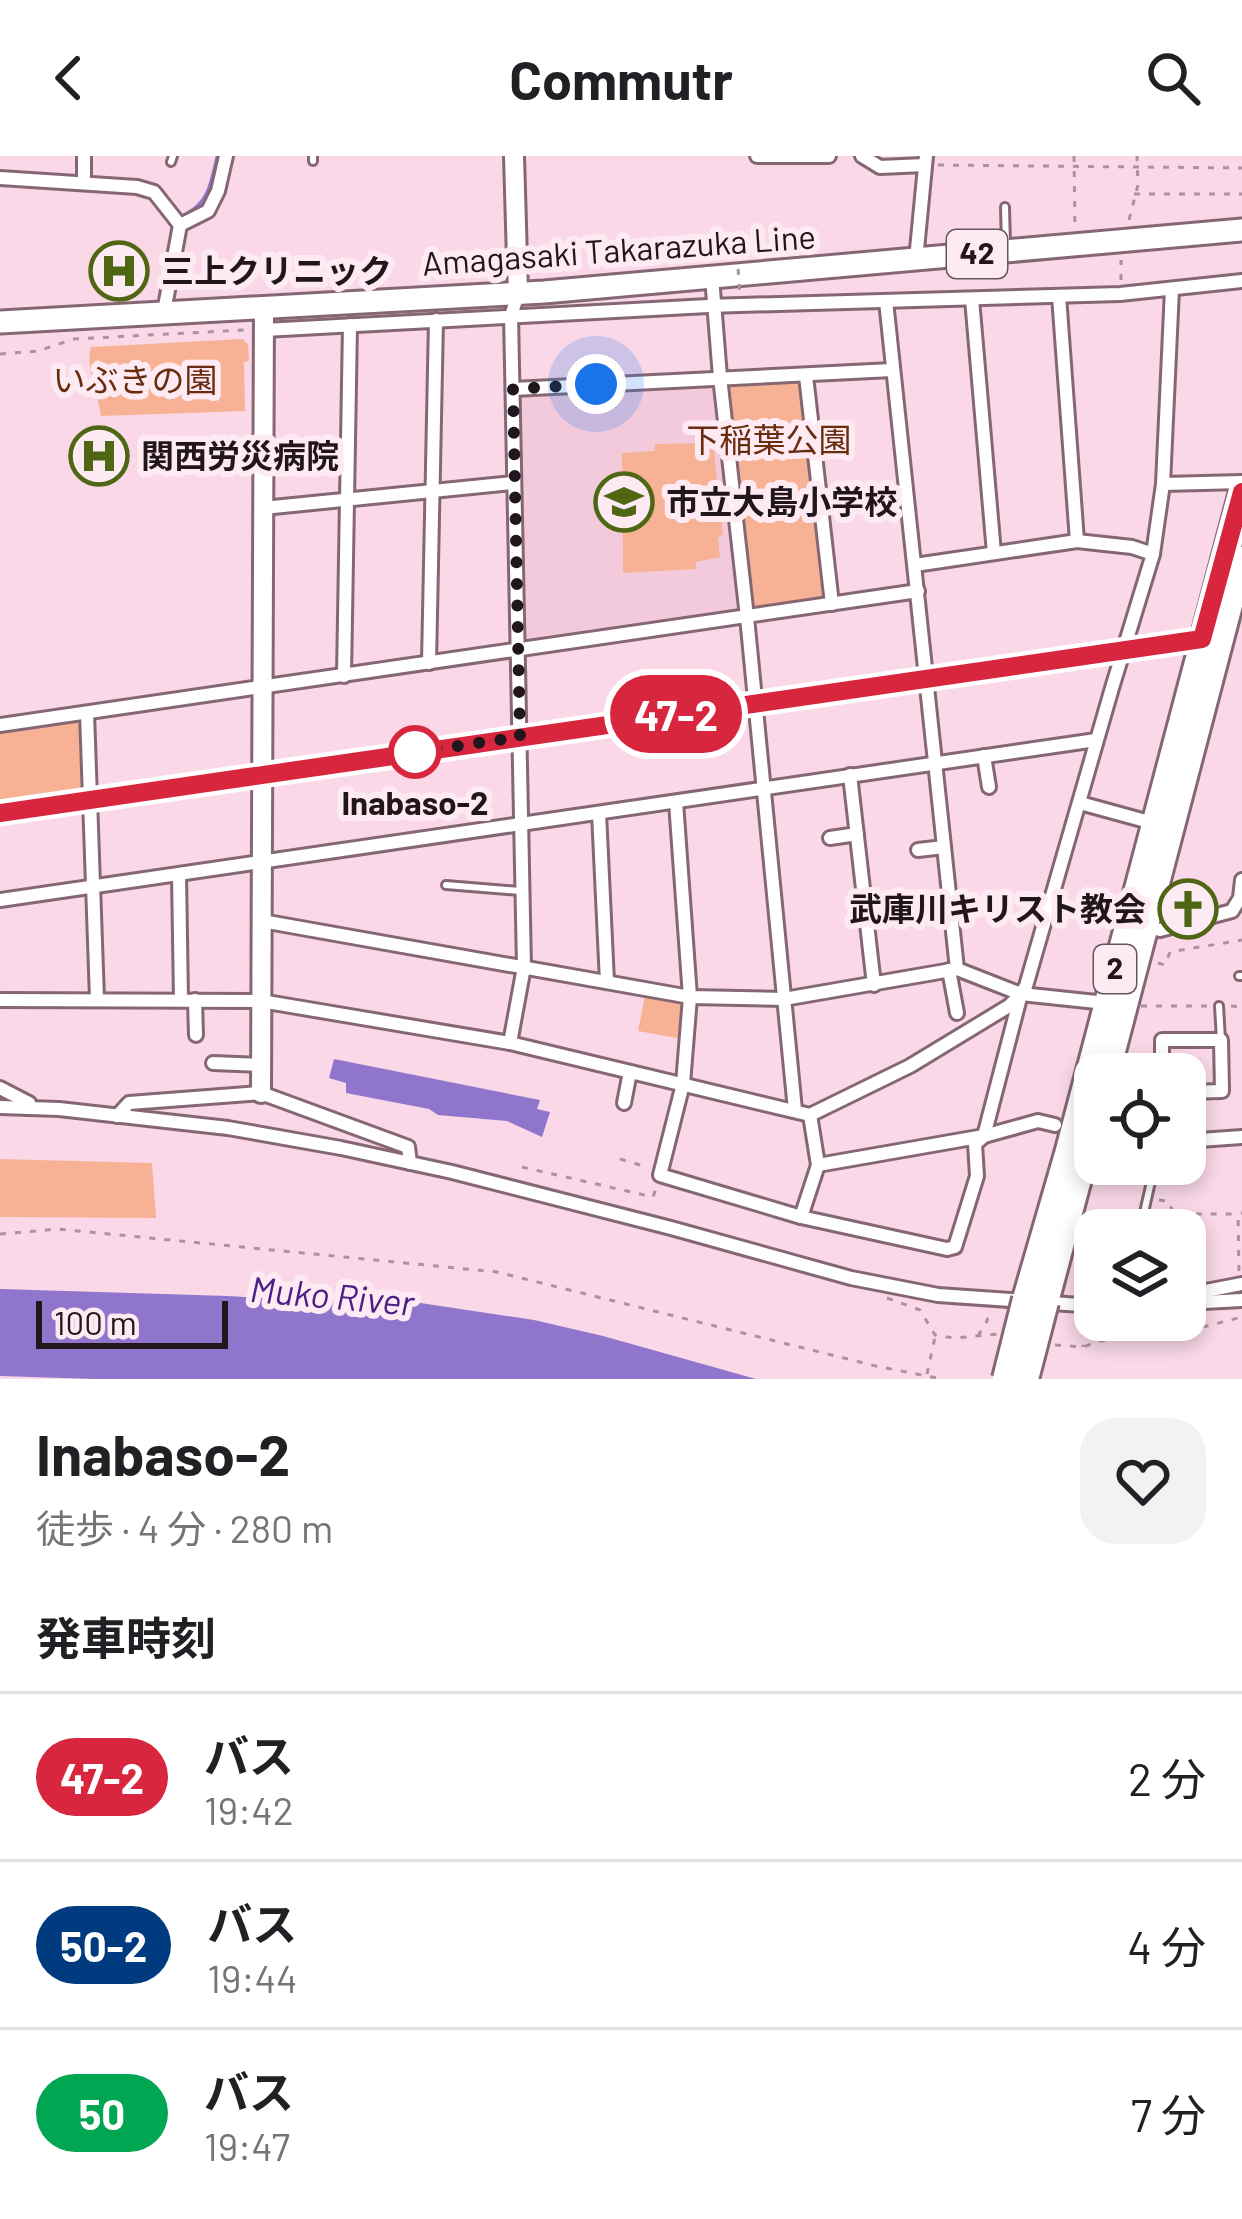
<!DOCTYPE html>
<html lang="ja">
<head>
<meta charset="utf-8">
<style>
	:root { --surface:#fff; --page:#f2f2f2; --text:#202124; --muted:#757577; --line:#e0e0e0 }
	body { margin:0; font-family:Barlow,"Noto Sans JP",sans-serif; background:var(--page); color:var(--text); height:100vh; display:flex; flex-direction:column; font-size:45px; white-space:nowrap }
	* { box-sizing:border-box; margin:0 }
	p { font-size:39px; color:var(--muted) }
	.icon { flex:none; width:66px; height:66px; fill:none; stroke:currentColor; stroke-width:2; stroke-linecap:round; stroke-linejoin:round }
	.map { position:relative; height:1223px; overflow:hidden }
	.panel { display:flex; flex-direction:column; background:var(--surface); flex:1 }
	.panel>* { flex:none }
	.badge { padding:0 24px; border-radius:39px; font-size:42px; line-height:78px }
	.buttons { position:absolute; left:1074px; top:897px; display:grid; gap:24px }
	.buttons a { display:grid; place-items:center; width:132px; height:132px; border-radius:24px; background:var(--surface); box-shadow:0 6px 18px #0003; font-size:60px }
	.scale { position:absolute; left:36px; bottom:30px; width:192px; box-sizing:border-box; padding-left:12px; border:6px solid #21161b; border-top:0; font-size:33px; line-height:42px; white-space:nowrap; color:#21161b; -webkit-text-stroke:9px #feeaf2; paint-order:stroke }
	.you { position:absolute; width:60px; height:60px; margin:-30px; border:9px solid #fff; border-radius:50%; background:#1a73e8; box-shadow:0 0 0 18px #1a73e833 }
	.map>.badge { position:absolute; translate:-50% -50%; box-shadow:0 0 0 6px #fff }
	h2 { padding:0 36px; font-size:45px; line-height:108px }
	.round { display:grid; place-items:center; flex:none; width:126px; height:126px; border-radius:36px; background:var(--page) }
	.summary { display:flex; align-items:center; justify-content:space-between; height:204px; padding:0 36px }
	h1 { font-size:57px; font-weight:700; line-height:90px }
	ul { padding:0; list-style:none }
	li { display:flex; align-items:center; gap:36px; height:168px; padding:0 36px; border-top:3px solid var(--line) }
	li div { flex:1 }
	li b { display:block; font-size:45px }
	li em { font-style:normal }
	li .badge { min-width:132px; font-weight:700; text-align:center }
	header { display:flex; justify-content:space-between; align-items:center; height:156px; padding:0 36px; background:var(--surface); font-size:54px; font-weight:700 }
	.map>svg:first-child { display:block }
	.built { fill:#f3cadc }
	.green { fill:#f7b295 }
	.water { fill:#8f76cc }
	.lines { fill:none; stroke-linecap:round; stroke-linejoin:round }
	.stream { stroke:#8f76cc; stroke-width:4.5 }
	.lane-casing { stroke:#856774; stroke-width:12 }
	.street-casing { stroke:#856774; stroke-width:18 }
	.secondary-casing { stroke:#856774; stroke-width:24 }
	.primary-casing { stroke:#856774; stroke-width:27 }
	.highway-casing { stroke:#856774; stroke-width:30 }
	.path { stroke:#ac929e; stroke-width:3; stroke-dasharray:6 9; stroke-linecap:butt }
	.lane { stroke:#fff; stroke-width:6 }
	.street { stroke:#fff; stroke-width:12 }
	.secondary { stroke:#fff; stroke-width:18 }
	.primary { stroke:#fff; stroke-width:21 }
	.highway { stroke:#fff; stroke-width:24 }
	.highway-bridge-casing { stroke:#856774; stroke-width:30; stroke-linecap:butt }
	.path-bridge { stroke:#ac929e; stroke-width:3; stroke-dasharray:6 9; stroke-linecap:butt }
	.highway-bridge { stroke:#fff; stroke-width:24 }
	.line-casing { stroke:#fff; stroke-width:27 }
	.line { stroke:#d7263d; stroke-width:18 }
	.walk { stroke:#21161b; stroke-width:12; stroke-dasharray:0 21.6 }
	.stop-dot { fill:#fff; stroke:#d7263d; stroke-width:6 }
	.labels { text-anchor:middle; stroke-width:12; stroke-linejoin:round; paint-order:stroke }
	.shield { fill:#feeaf2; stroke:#63565c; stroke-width:3 }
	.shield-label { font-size:30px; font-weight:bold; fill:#21161b }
	.street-label { font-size:33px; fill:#21161b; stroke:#feeaf2 }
	.poi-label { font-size:33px; font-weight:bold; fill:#21161b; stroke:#feeaf2; text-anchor:start }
	.park-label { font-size:33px; fill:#682c0e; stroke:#feeaf2 }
	.stop-label { font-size:33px; font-weight:bold; fill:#21161b; stroke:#feeaf2 }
	.water-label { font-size:36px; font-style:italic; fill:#4a2087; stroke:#feeaf2 }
</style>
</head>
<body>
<header><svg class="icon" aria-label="back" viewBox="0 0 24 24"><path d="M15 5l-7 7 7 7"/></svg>Commutr<svg class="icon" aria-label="search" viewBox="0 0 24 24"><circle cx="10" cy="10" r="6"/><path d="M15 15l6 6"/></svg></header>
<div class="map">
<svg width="1242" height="1223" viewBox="0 0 1242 1223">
	<rect width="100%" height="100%" fill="#fad8e7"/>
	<path class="built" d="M711,228l4,3 24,218 -5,9 -207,27 -5,-7 -4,-236 4,-4z"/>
	<g class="green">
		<path d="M243,183l5,6 1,16 -5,1 1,49 -144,5c-3,-23 -16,-49 -10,-69z"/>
		<path d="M797,226l6,7 22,205 -4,3 -67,10 -5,-4 -25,-214 4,-4z"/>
		<path d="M713,287l10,91 -5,4 2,19 -24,5v7l-73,4 -1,-120 32,-2 1,-7z"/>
		<path d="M76,563l5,3 2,63 -2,5 -81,11v-70z"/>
		<path d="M645,840l38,5 -1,38 -44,-8z"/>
		<path d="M0,1003l152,4 4,55 -156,-1z"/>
	</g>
	<g class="water">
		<path d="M334,903l206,41 -3,9 13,3 -8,25 -35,-16 -69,-6 -9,-6 -83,-16v-10l-17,-5z"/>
		<path d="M0,1133l228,7 101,6 45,-6 160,24 69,16 153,43h-661l-95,-3z"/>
	</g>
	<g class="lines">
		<path class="stream" d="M189,57c22,-13 23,-34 29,-57"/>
		<defs>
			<g id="lane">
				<path d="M313,0v5"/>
				<path d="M171,6l2,-6"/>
				<path d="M1005,51l1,38"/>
				<path d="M446,729l74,6"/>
				<path d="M1239,820h3"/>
				<path d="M1219,850l2,34"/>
				<path d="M1140,1074l13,-57 -2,-9"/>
			</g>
			<g id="street">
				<path d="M757,0h72"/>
				<path d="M862,0l18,11 45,-2"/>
				<path d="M0,22l137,9 17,5 26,33"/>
				<path d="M84,27v-27"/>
				<path d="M916,104l10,-104"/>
				<path d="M712,121l8,100 27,240 48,493"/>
				<path d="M1059,140l18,245"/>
				<path d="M972,143l22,254"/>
				<path d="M886,145l71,668"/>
				<path d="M164,156l16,-87 28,-14 10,-20 8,-35"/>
				<path d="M264,174l444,-24 412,-12 122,-13"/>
				<path d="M806,220l26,228"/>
				<path d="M513,233l379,-19"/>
				<path d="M1163,328l79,-2"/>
				<path d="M263,352l250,-25"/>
				<path d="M915,409l162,-24 55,6 21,7"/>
				<path d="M429,507l7,-343"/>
				<path d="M344,520l6,-351"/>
				<path d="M87,557l10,286"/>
				<path d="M0,569l918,-134"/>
				<path d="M984,600l5,31"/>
				<path d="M850,619l24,210"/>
				<path d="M676,646l14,195 -7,87 -23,91 141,42"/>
				<path d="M1080,647l73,20"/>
				<path d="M599,657l8,169"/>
				<path d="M830,682l27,-4"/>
				<path d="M918,694l26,-3"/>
				<path d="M179,719l2,125"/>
				<path d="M0,744l1096,-160"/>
				<path d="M262,765l428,76 94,2 173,-30 64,25 85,9"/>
				<path d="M1147,771l13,3 72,-19 8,-13 2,-18"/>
				<path d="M949,814l8,43"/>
				<path d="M0,844l261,1 249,42 300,72 100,-49 99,-60 11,-11"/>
				<path d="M195,844l1,35"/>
				<path d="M510,887l14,-76 -13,-651 7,-22"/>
				<path d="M213,907l48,2"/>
				<path d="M1162,918v-34h59l1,51 -37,1"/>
				<path d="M0,932l29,15 -1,5"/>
				<path d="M624,947l6,-31"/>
				<path d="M0,951l59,2 169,19 113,20 111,24 219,56 180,50 87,17 157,11"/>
				<path d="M810,959l8,50 -17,52 146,32 8,-2 22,-71 -2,-32 9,-8 37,-142 5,-8 86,-298 41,-134 10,-70 9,-195"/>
				<path d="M117,960l12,-13 132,-10 147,54 2,16"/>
				<path d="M1185,985l57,-4"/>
				<path d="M818,1009l166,-29 54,-15 17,4"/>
				<path d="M1185,1139l57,-11"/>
				<path d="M1185,1147l57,-3"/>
			</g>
			<g id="secondary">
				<path d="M514,0l4,138"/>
				<path d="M0,657l1210,-175"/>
				<path d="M261,937l3,-787"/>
			</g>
			<path id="primary" d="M0,166l544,-30 698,-62"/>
			<g id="highway">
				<path d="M1107,918l135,-515"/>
				<path d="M1025,1143l42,-145 175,-662"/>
				<path d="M1046,1146l49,-183"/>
			</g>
		</defs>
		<use href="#lane" class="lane-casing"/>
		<use href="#street" class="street-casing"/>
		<use href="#secondary" class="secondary-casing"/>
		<use href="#primary" class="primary-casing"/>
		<use href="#highway" class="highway-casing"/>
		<g class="path">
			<path d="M1074,0l1,73"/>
			<path d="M938,9l304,3"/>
			<path d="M1134,38h108"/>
			<path d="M1129,64l9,-35 -1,-29"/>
			<path d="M721,100l29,-2"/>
			<path d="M1121,124v-20"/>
			<path d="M0,198l38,-3 36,-12 170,-9 4,3"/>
			<path d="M1158,807l7,2 5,-13 72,-12"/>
			<path d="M1141,850h68"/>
			<path d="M1231,850l11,1"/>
			<path d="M620,1003l27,8"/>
			<path d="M522,1011l131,30 3,-9"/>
			<path d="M1159,1044l9,1 6,13h64"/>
			<path d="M0,1078l58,-5 439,43 379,94 66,13"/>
			<path d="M1239,1115l-1,-57 4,-1"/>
			<path d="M887,1142l33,12 15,25 19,3 45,-4"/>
			<path d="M1081,1161l3,1 -1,29"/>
			<path d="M1114,1164c18,2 44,-1 57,14"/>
			<path d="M978,1180l9,-15 2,-9"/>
			<path d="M1055,1189l28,2 17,-6 72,-6 70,-18"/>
			<path d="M927,1218l8,-37"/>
		</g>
		<use href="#lane" class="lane"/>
		<use href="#street" class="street"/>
		<use href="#secondary" class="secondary"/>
		<use href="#primary" class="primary"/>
		<use href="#highway" class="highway"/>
		<defs>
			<g id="highway-bridge">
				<path d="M1005,1223l20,-80"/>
				<path d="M1026,1223l20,-77"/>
			</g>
		</defs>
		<use href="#highway-bridge" class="highway-bridge-casing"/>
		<path class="path-bridge" d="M737,98l3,42"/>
		<use href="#highway-bridge" class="highway-bridge"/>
	</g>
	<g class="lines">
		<defs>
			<path id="line" d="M0,657l1202,-174 40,-147"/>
		</defs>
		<use href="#line" class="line-casing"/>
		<use href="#line" class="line"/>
		<path class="walk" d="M415,596l105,-15 -7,-348 83,-5"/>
	</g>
	<defs>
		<symbol id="hospital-ring" viewBox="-11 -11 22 22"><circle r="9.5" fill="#feeaf2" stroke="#4f6614" stroke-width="1.5"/><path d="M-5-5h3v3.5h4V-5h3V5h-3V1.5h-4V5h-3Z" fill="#4f6614"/></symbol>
		<symbol id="school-ring" viewBox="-11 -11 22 22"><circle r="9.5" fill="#feeaf2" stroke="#4f6614" stroke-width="1.5"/><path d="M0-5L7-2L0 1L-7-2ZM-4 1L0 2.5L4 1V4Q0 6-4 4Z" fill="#4f6614"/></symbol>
		<symbol id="church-ring" viewBox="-11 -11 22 22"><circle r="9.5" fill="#feeaf2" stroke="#4f6614" stroke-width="1.5"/><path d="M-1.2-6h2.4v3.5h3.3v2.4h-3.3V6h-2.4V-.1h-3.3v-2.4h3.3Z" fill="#4f6614"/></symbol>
	</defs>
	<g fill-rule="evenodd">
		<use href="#hospital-ring" x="86" y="82" width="66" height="66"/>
		<use href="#hospital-ring" x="66" y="267" width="66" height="66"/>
		<use href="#school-ring" x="591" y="313" width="66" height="66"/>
		<use href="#church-ring" x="1155" y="720" width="66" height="66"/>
	</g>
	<circle class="stop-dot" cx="415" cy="596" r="24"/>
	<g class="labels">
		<g class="shield">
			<rect x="947" y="74" width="60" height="48" rx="9"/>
			<rect x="1094" y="789" width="42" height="48" rx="9"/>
		</g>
		<g class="shield-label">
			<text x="977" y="108">42</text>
			<text x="1115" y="823">2</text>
		</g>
		<g class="street-label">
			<text transform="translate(619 94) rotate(-4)" y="12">Amagasaki Takarazuka Line</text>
		</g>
		<g class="poi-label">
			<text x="161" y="127">三上クリニック</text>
			<text x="141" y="312">関西労災病院</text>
			<text x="666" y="358">市立大島小学校</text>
			<text x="1146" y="765" text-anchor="end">武庫川キリスト教会</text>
		</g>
		<g class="park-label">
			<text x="135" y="236">いぶきの園</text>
			<text x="769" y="296">下稲葉公園</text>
		</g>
		<g class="stop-label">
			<text x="415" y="659">Inabaso-2</text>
		</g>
		<g class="water-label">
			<text transform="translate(332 1140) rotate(5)" y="13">Muko River</text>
		</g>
	</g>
</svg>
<div class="buttons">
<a><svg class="icon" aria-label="locate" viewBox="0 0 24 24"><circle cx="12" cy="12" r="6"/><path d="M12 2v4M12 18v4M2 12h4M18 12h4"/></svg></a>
<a><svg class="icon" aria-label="layers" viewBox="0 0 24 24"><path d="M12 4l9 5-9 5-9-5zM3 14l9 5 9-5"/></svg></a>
</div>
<div class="scale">100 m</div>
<div class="you" style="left:596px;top:228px"></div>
<b class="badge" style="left:676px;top:558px;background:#d7263d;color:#fff">47-2</b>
</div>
<section class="panel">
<div class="summary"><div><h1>Inabaso-2</h1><p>徒歩 · 4 分 · 280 m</p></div><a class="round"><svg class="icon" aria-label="heart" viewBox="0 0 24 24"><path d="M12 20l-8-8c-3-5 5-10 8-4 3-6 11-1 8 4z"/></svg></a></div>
<h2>発車時刻</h2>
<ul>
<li><span class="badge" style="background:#d7263d;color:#fff">47-2</span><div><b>バス</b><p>19:42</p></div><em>2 分</em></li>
<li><span class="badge" style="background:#003b80;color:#fff">50-2</span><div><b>バス</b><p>19:44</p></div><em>4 分</em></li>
<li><span class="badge" style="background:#00a651;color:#fff">50</span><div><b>バス</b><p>19:47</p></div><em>7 分</em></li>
</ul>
</section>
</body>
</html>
